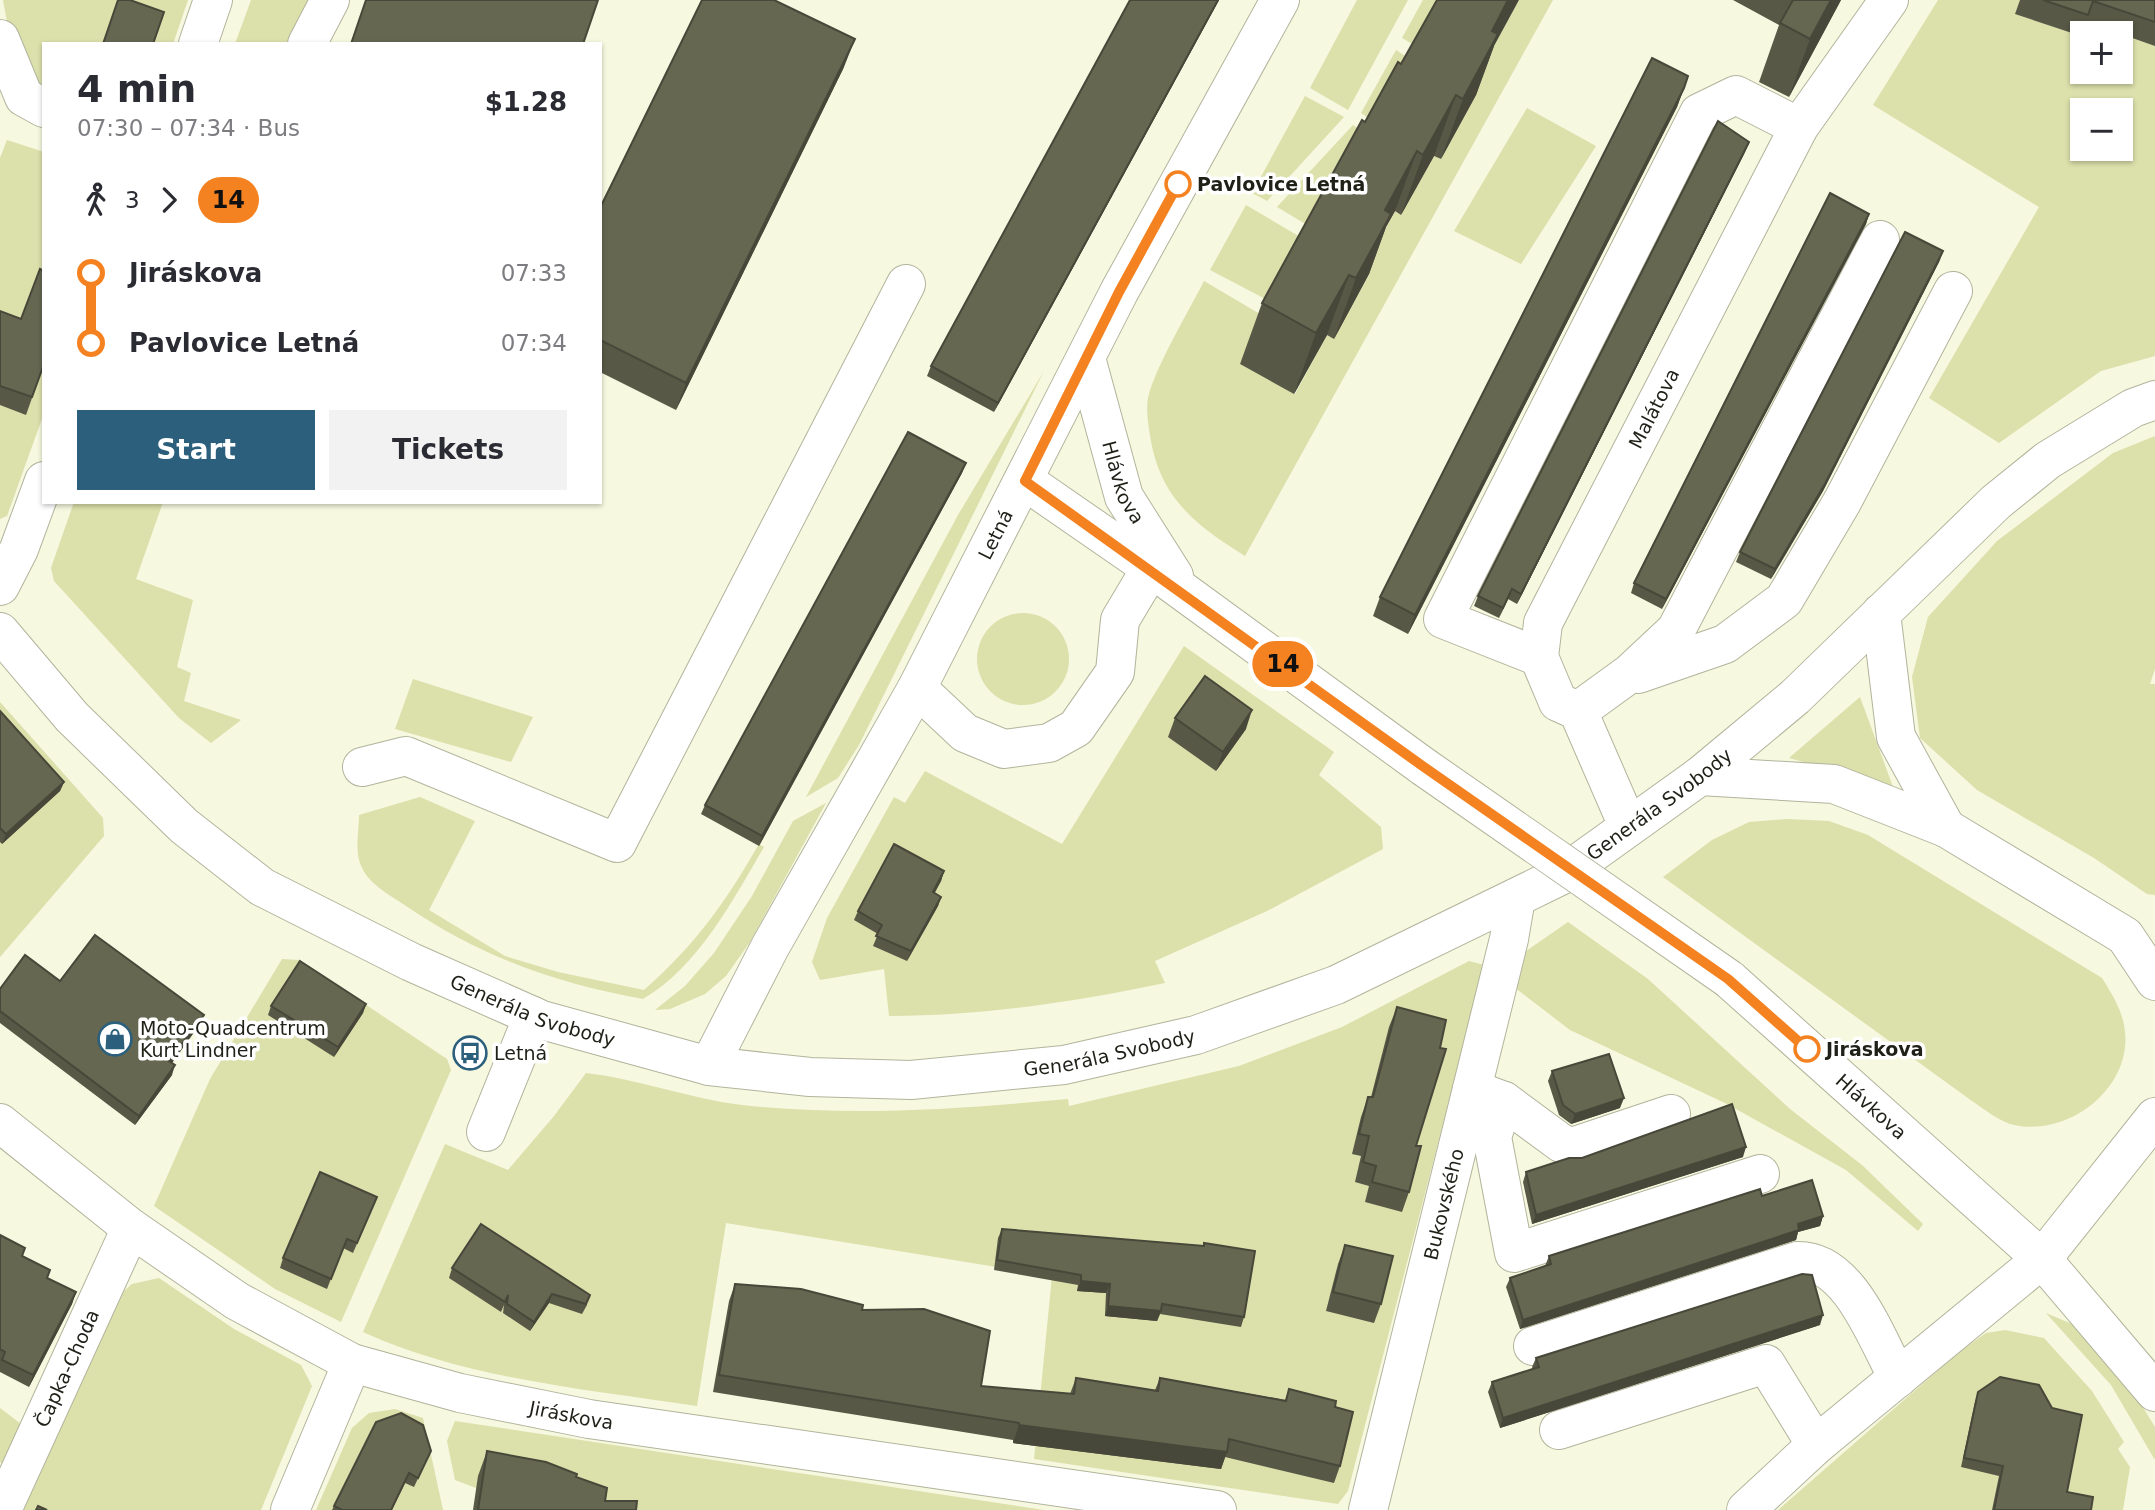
<!DOCTYPE html>
<html lang="en">
<head>
<meta charset="utf-8">
<style>
	:root { --surface:#fff; --page:#f2f2f3; --text:#2b2b33; --muted:#7c7c81; --accent:#2c5f7c }
	body { margin:0; font-family:"DejaVu Sans",sans-serif; background:var(--page); color:var(--text); height:100vh; display:flex; flex-direction:column; font-size:26px; white-space:nowrap }
	* { box-sizing:border-box; margin:0 }
	p { font-size:23px; color:var(--muted) }
	.icon { flex:none; width:38px; height:38px; fill:none; stroke:currentColor; stroke-width:2; stroke-linecap:round; stroke-linejoin:round }
	.map { position:relative; flex:1; overflow:hidden }
	.details { position:absolute; left:42px; top:42px; width:560px; height:462px; display:flex; flex-direction:column; background:var(--surface); border-radius:0px; box-shadow:0 2px 5px #0004 }
	.details>* { flex:none }
	.badge { padding:0 14px; border-radius:23px; font-size:24px; line-height:46px }
	.buttons { position:absolute; left:2070px; top:21px; display:grid; gap:14px }
	.buttons a { display:grid; place-items:center; width:63px; height:63px; border-radius:0px; background:var(--surface); box-shadow:0 2px 5px #0004; font-size:35px }
	.map>.badge { position:absolute; translate:-50% -50%; box-shadow:0 0 0 4px #fff }
	.legs { display:flex; align-items:center; gap:10px; height:77px; padding:0 35px; font-size:23px }
	.legs p { margin-inline-start:auto }
	.overview { display:flex; align-items:center; justify-content:space-between; height:119px; padding:0 35px }
	h1 { font-size:38px; font-weight:700; line-height:52px }
	.primary-button { display:flex; gap:14px; margin-top:auto; padding:14px 35px }
	.primary-button a { flex:1; height:80px; border-radius:0px; background:var(--accent); color:#fff; font-size:28px; font-weight:700; line-height:80px; text-align:center }
	.primary-button a+a { background:var(--page); color:var(--text) }
	ul { padding:0 35px; list-style:none }
	li { display:flex; align-items:center; gap:24px; height:70px; font-size:26px }
	li i { display:grid; place-items:center; width:10px; height:100%; margin:0 9px; background:currentColor }
	li i::after { content:''; width:18px; height:18px; margin:-9px; border:5px solid; border-radius:50%; background:var(--surface) }
	li p { margin-inline-start:auto }
	li:first-child i { background:linear-gradient(#0000 50%,currentColor 0) }
	li:last-child i { background:linear-gradient(currentColor 50%,#0000 0) }
	.map>svg:first-child { display:block }
	.green { fill:#dce0ab; fill-rule:evenodd }
	.lines { fill:none; stroke-linecap:round; stroke-linejoin:round }
	.minor-casing { stroke:#b2b49c; stroke-width:40 }
	.major-casing { stroke:#b2b49c; stroke-width:40 }
	.minor { stroke:#fff; stroke-width:38 }
	.major { stroke:#fff; stroke-width:38 }
	.minor-bridge-casing { stroke:#b2b49c; stroke-width:40; stroke-linecap:butt }
	.minor-bridge { stroke:#fff; stroke-width:38 }
	.wall { fill:#575946 }
	.shaded-wall { fill:#474839 }
	.building { fill:#656751; stroke:#474839; stroke-width:2 }
	.line-1-casing { stroke:#fff; stroke-width:16 }
	.line-1 { stroke:#f58220; stroke-width:10 }
	.stop-1-dot { fill:#fff; stroke:#f58220; stroke-width:3.5 }
	.labels { text-anchor:middle; stroke-width:7; stroke-linejoin:round; paint-order:stroke }
	.stop-label { font-size:19px; font-weight:bold; fill:#1f2017; stroke:#fff; text-anchor:start }
	.street-label { font-size:19px; fill:#1f2017; stroke:#fff }
	.poi-label { font-size:19px; fill:#1f2017; stroke:#fff; text-anchor:start }
</style>
</head>
<body>
<div class="map">
<svg width="2155" height="1510" viewBox="0 0 2155 1510">
	<rect width="100%" height="100%" fill="#f6f8df"/>
	<g class="green">
		<path d="M3,0h185l-15,44h-129v47l-34,-53z"/>
		<path d="M251,0h61l-16,44h-61z"/>
		<path d="M1357,0h51l-60,110 -38,-22z"/>
		<path d="M1423,0h25l-27,49 -19,-11z"/>
		<path d="M1519,0h34l-308,556c-50,-31 -86,-59 -95,-121 -2,-11 -4,-26 -2,-37 7,-31 41,-87 56,-117l61,36 -25,47 55,30 32,-59 7,3 35,-63 -6,-4 32,-60 6,4 33,-59 7,3 35,-64 -7,-4z"/>
		<path d="M1938,0h217v356l-54,15 -102,72 -70,-45 110,-191 -166,-102zM2082,33h39v39h-39zM2082,110h39v39h-39z"/>
		<path d="M1396,50l18,12 -35,63 -18,-12z"/>
		<path d="M1305,96l39,21 -77,84 -15,-8z"/>
		<path d="M1527,108l69,38 -75,118 -67,-33z"/>
		<path d="M1353,125l19,13 -58,91 -37,-22z"/>
		<path d="M7,140l37,12v261l-37,103 -7,3v-361z"/>
		<path d="M1246,205l61,36 -34,62 -63,-33z"/>
		<path d="M1044,371l-185,374 -21,33 -32,19 152,-282z"/>
		<path d="M2155,436v233l-5,15h5v211l-8,-1 -53,-36 -117,-68 -57,-52 -8,-61 16,-60 69,-76 116,-88z"/>
		<path d="M74,502h89l-27,77 57,21 -16,67 14,6 -7,28 57,19 -30,23 -32,-25 -125,-137 -3,-13z"/>
		<circle cx="1023" cy="659" r="46"/>
		<path d="M1184,646l150,106 -15,23 62,52 2,22 -116,62 -112,50 10,22c-92,19 -182,33 -276,33l-5,-47 -64,11 -8,-18 15,-44 67,-121 11,6 20,-32 137,73z"/>
		<path d="M413,679l120,38 -22,45 -116,-33z"/>
		<path d="M1860,697l33,90 -104,-29z"/>
		<path d="M0,702l103,116 1,18 -104,121z"/>
		<path d="M420,797l55,24 -46,89 76,46 53,16 86,18c52,-46 81,-87 115,-146l5,3c-31,53 -66,120 -121,152 -88,-16 -162,-42 -237,-93 -17,-12 -39,-22 -46,-43 -5,-13 -1,-34 -1,-48z"/>
		<path d="M826,803l-76,139 -24,34 -21,18 -35,15 -15,1 30,-24 29,-33 38,-57 41,-75z"/>
		<path d="M1787,819l42,2 39,14 234,143c11,18 21,33 23,54 6,57 -57,105 -111,93 -14,-3 -30,-16 -42,-24l-309,-224 49,-37 37,-18z"/>
		<path d="M1568,922l80,57 142,130 72,56 61,59 -5,7 -72,-61 -119,-66 -157,-74 -56,-43 5,-31z"/>
		<path d="M282,959l17,1 148,99 4,11 -110,252 -66,-33 -121,-83 56,-127z"/>
		<path d="M1469,961l15,4 -136,526 -10,13 -304,-45 18,-183 -326,-53 -29,183c-107,-16 -235,-28 -334,-74l82,-188 63,26 46,-54 32,-43c53,6 104,26 156,32 110,12 217,4 326,-6l1,7 170,-40 103,-39z"/>
		<path d="M159,1278l75,51 67,36 11,21 -51,124h-241l90,-207 22,-19z"/>
		<path d="M2046,1313l26,11 51,51 32,52v33l-44,-75z"/>
		<path d="M2005,1330l39,8 48,53 32,51 -6,7 12,18 -7,43h-345l181,-158 27,-19z"/>
		<path d="M0,1408l21,16 -18,40 -3,-2z"/>
		<path d="M395,1409l28,9 20,92h-127l36,-82 17,-15z"/>
		<path d="M455,1421l589,89h-510l-79,-30 -8,-39z"/>
	</g>
	<g class="lines">
		<defs>
			<g id="minor">
				<path d="M0,39l24,58 20,11"/>
				<path d="M198,44l15,-44"/>
				<path d="M307,44l23,-44"/>
				<path id="s1" d="M1086,358l38,139 50,79"/>
				<path d="M1025,481l126,87 273,199"/>
				<path d="M0,586l19,-37 25,-68"/>
				<path d="M1539,657l-96,-38 256,-506 37,-18 63,32"/>
				<path d="M1638,674l87,-30 59,-44 58,-98 111,-211"/>
				<path d="M917,688l48,45 39,16 45,-6 27,-15 39,-56 5,-52 31,-52"/>
				<path d="M1578,711l51,-37 47,-44 204,-390"/>
				<path d="M362,767l44,-11 211,87 289,-559"/>
				<path id="s2" d="M1628,826l-50,-115 -20,-9 -19,-45 4,-34 256,-496 90,-127"/>
				<path d="M1946,828l179,108 30,45"/>
				<path id="s3" d="M1729,979l313,280 113,133"/>
				<path id="s4" d="M709,1066l61,-119 147,-259 202,-396 161,-292"/>
				<path d="M1472,1089l32,12 -12,36 22,116 246,-79"/>
				<path d="M1504,1101l57,42 11,4 99,-33"/>
				<path id="s5" d="M0,1123l131,105 106,73 115,62 108,30 129,26 628,91"/>
				<path d="M486,1132l47,-116"/>
				<path d="M1533,1346l264,-85c52,-2 79,77 101,117"/>
				<path d="M1559,1430l207,-66 50,81"/>
				<path id="s6" d="M2,1510l129,-282"/>
				<path d="M290,1510l62,-147"/>
				<path id="s7" d="M1368,1510l141,-571 7,-41"/>
				<path d="M1746,1510l70,-65 226,-186 113,-142"/>
			</g>
			<g id="major">
				<path d="M1881,613l15,124 50,91"/>
				<path id="s8" d="M0,632l72,85 112,109 78,61 149,75 131,58 167,46 101,11 101,3 153,-15 132,-30 140,-50 226,-110 138,-99 95,-79 201,-195 52,-42 85,-52 22,-8"/>
				<path d="M1700,776l134,8 112,44"/>
			</g>
		</defs>
		<use href="#minor" class="minor-casing"/>
		<use href="#major" class="major-casing"/>
		<use href="#minor" class="minor"/>
		<use href="#major" class="major"/>
		<defs>
			<path id="minor-bridge" d="M1424,767l305,212"/>
		</defs>
		<use href="#minor-bridge" class="minor-bridge-casing"/>
		<use href="#minor-bridge" class="minor-bridge"/>
	</g>
	<g class="wall">
		<path d="M1130,0h89l-225,412 -67,-36 4,-10z"/>
		<path d="M1733,0h108l-52,97 -30,-15 20,-57z"/>
		<path d="M2020,0h135v46l-34,-12v-1h-3l-32,-11 -5,14 -66,-22z"/>
		<path d="M1494,46l-18,49 -35,64 -7,-3 -33,59 -6,-4 -9,16 -17,47 -35,65 -7,-4 -33,59 -54,-30 22,-61 103,-181 36,-58z"/>
		<path d="M844,67l-168,343 -76,-38v-164z"/>
		<path d="M1684,88l-7,19 -269,527 -35,-18 7,-19z"/>
		<path d="M1745,152l-228,452 -9,-5 -9,19 -25,-12 4,-10z"/>
		<path d="M1869,214l-3,10 -204,385 -31,-16 3,-10z"/>
		<path d="M1940,260l-117,231 -52,88 -35,-17 4,-10z"/>
		<path d="M0,311l44,53 -18,51 -26,-10z"/>
		<path d="M966,463l-4,10 -203,373 -58,-32 4,-9z"/>
		<path d="M0,711l64,71 -4,9 -58,53 -2,-2z"/>
		<path d="M1175,718l71,11 -30,42 -48,-34z"/>
		<path d="M944,871l-3,10 -7,12 7,4 -3,9 -31,55 -34,-15 5,-12 -24,-14 4,-9z"/>
		<path d="M60,981l140,43 -28,39v12l-37,50 -135,-102v-34z"/>
		<path d="M366,1004l-3,9 -29,44 -66,-42 3,-9z"/>
		<path d="M1397,1007l19,139 -7,46 -7,20 -37,-10 4,-16 -14,-4 6,-26 -9,-2 9,-37 7,-20h3l18,-70z"/>
		<path d="M1552,1071l68,37 -49,16 -12,-9 -11,-34z"/>
		<path d="M1743,1157l-211,67 -9,-42 3,-10 56,-14z"/>
		<path d="M1762,1196l61,20 -3,10 -22,6 -2,8 -276,89 -14,-42 4,-9 35,-12 4,-10z"/>
		<path d="M377,1197l-24,56 -10,-5 -16,41 -47,-21 3,-10z"/>
		<path d="M481,1224l106,81 -5,9 -33,-11 -19,28 -27,-18 1,-8 -3,7 -52,-34 3,-10z"/>
		<path d="M1002,1229l201,17 1,-3 40,74 -3,10 -81,-13 -3,7 -52,-5 1,-23 -29,-2 1,-6 -84,-15 4,-32z"/>
		<path d="M0,1235l25,13 -3,8 28,14 -3,8 29,14 -4,12 -43,83 -29,-15z"/>
		<path d="M1345,1245l36,59 -7,19 -48,-12 12,-47z"/>
		<path d="M735,1284l127,26 119,76 89,8 6,-16 79,12 5,-12 125,22 4,-11 46,18 5,59 -6,17 -109,-26 -4,12 -208,-26v-3l-300,-48 16,-91z"/>
		<path d="M1820,1325l-320,103 -12,-36 4,-10 41,-13 -1,-2 4,-9z"/>
		<path d="M1978,1392l89,100 24,18h-99l7,-34 -38,-9 14,-65z"/>
		<path d="M431,1451l-17,36 -9,-4 -13,27h-60l2,-4z"/>
		<path d="M487,1451l89,26 29,24 31,9h-163l5,-34z"/>
	</g>
	<g class="shaded-wall">
		<path d="M1218,0h1l-225,412 4,-9z"/>
		<path d="M1508,0h11l-25,46 -18,49 -35,64 22,-60 29,-68z"/>
		<path d="M1831,0h10l-52,97 21,-58z"/>
		<path d="M855,39l-11,28 -168,343 10,-27z"/>
		<path d="M1684,88l-7,19 -269,527 7,-19z"/>
		<path d="M1456,95l-22,61 -33,59 22,-60z"/>
		<path d="M1749,142l-4,10 -228,452 4,-10z"/>
		<path d="M1417,151l-22,60 -9,16 -17,47 -35,65 22,-61 29,-68z"/>
		<path d="M1869,214l-3,10 -204,385 4,-10z"/>
		<path d="M1943,251l-3,9 -117,231 -52,88 4,-10z"/>
		<path d="M1349,275l-22,60 -33,59 22,-61z"/>
		<path d="M966,463l-4,10 -203,373 3,-10z"/>
		<path d="M1512,589l-4,10 -9,19 4,-10z"/>
		<path d="M1252,710l-6,19 -30,42 7,-19z"/>
		<path d="M64,782l-4,9 -58,53 4,-10z"/>
		<path d="M944,871l-3,10 -11,21 3,-10z"/>
		<path d="M941,897l-3,9 -31,55 4,-10z"/>
		<path d="M366,1004l-3,9 -29,44 4,-10z"/>
		<path d="M204,1015l-4,9 -34,47 3,-10z"/>
		<path d="M175,1065l-3,10 -37,50 4,-9z"/>
		<path d="M1624,1098l-4,10 -49,16 4,-10z"/>
		<path d="M1746,1147l-3,10 -211,67 4,-9z"/>
		<path d="M1823,1216l-3,10 -22,6 -2,8 -276,89 3,-9z"/>
		<path d="M1081,1281l29,3 -4,9 -29,-2z"/>
		<path d="M76,1292l-4,12 -43,83 4,-12z"/>
		<path d="M552,1294l-3,9 -19,28 4,-9z"/>
		<path d="M1108,1306l53,5 -4,10 -52,-5z"/>
		<path d="M1823,1315l-3,10 -320,103 3,-10z"/>
		<path d="M1019,1425l208,27 -6,17 -208,-26z"/>
	</g>
	<g class="building">
		<path d="M118,0h12l34,12 -11,32h-50z"/>
		<path d="M366,0h232l-15,44h-232z"/>
		<path d="M702,0h72l81,39 -169,344 -86,-43v-132z"/>
		<path d="M1130,0h88l-220,403 -67,-37z"/>
		<path d="M1437,0h71l-16,31 6,3 -35,65 -7,-4 -33,60 -6,-4 -32,59 6,4 -35,64 -7,-3 -33,58 -54,-30 100,-183 3,2 33,-60 3,2z"/>
		<path d="M1793,0h38l-21,39 -30,-16z"/>
		<path d="M2043,0h112v22l-62,-21 -5,14z"/>
		<path d="M1652,58l36,18 -4,12 -269,527 -35,-18z"/>
		<path d="M1718,121l31,21 -228,452 -9,-5 -9,19 -25,-12z"/>
		<path d="M1830,193l39,21 -203,385 -32,-16z"/>
		<path d="M1905,232l38,19 -117,231 -51,87 -35,-17z"/>
		<path d="M40,269l4,2v93l-12,33 -32,-11v-75l21,8z"/>
		<path d="M908,432l58,31 -204,373 -57,-31z"/>
		<path d="M1205,676l47,34 -29,42 -48,-34z"/>
		<path d="M0,711l64,71 -58,52 -6,-6z"/>
		<path d="M894,844l50,27 -11,21 8,5 -30,54 -35,-15 6,-11 -24,-14z"/>
		<path d="M95,935l109,80 -35,46 6,4 -36,51 -139,-105v-22l25,-34 35,26z"/>
		<path d="M300,961l66,43 -28,43 -67,-41z"/>
		<path d="M1397,1007l49,13 -6,28 6,1 -30,97h5l-12,46 -37,-10 4,-16 -13,-4 6,-26 -10,-2 9,-37h5z"/>
		<path d="M1609,1054l15,44 -49,16 -12,-9 -11,-34z"/>
		<path d="M1732,1104l14,43 -210,68 -10,-43 43,-14h13z"/>
		<path d="M320,1172l57,25 -20,46 -10,-4 -16,40 -48,-21z"/>
		<path d="M1812,1180l11,36 -25,8 1,6 -276,90 -13,-42 41,-14 -2,-8 211,-67 2,7z"/>
		<path d="M481,1224l109,71 -4,9 -34,-10 -18,28 -27,-18 1,-9 -3,7 -53,-34z"/>
		<path d="M1002,1229l202,17v-3l51,8 -11,66 -82,-13 -1,7 -53,-5 2,-22 -29,-3v-6l-84,-15z"/>
		<path d="M0,1235l25,13 -3,8 28,14 -3,8 29,14 -43,83 -31,-15 3,-8 -5,-3z"/>
		<path d="M1345,1245l48,11 -12,48 -48,-12z"/>
		<path d="M1802,1274l10,1 11,40 -320,103 -11,-36 47,-15 -3,-9z"/>
		<path d="M735,1284l66,5 62,16 -1,5 62,-1 66,22 -9,55 93,8 2,-16 82,13 2,-13 126,23 3,-12 47,12 -1,6 18,5 -13,54 -111,-27 -2,13 -208,-27v-2l-300,-48z"/>
		<path d="M2000,1377l39,8 13,23 30,7 -15,77 26,5 -2,13h-97l9,-44 -39,-8 14,-66z"/>
		<path d="M401,1413l22,12 8,26 -13,27 -9,-5 -18,37h-49l-8,-4 42,-84z"/>
		<path d="M487,1451l59,11 31,12 -1,3 31,11 -2,13h32l-1,9h-158z"/>
		<path d="M38,1506l9,4h-11z"/>
	</g>
	<g class="lines">
		<defs>
			<path id="line-1" d="M1178,184l-59,108 -94,189 399,286 304,212 79,70"/>
		</defs>
		<use href="#line-1" class="line-1-casing"/>
		<use href="#line-1" class="line-1"/>
	</g>
	<defs>
		<symbol id="shop-ring" viewBox="-11 -11 22 22"><circle r="9.5" fill="#fff" stroke="#2c5f7c" stroke-width="1.5"/><path d="M-5-2.5h2.3a2.7 3.5 0 0 1 5.4 0H5L5.5 6h-11ZM-1.5-2.5h3a1.5 2.3 0 0 0-3 0Z" fill="#2c5f7c"/></symbol>
		<symbol id="bus-ring" viewBox="-11 -11 22 22"><circle r="9.5" fill="#fff" stroke="#2c5f7c" stroke-width="1.5"/><path d="M-5-6H5V4H4V6H2V4H-2V6H-4V4H-5ZM-3.5-4V0h7V-4ZM-3.5 1.2v1.5H-2V1.2ZM2 1.2v1.5H3.5V1.2Z" fill="#2c5f7c"/></symbol>
	</defs>
	<g fill-rule="evenodd">
		<use href="#shop-ring" x="96" y="1020" width="38" height="38"/>
		<use href="#bus-ring" x="451" y="1034" width="38" height="38"/>
	</g>
	<g class="stop-1-dot">
		<circle cx="1178" cy="184" r="12"/>
		<circle cx="1807" cy="1049" r="12"/>
	</g>
	<g class="labels">
		<g class="stop-label">
			<text x="1197" y="191">Pavlovice Letná</text>
			<text x="1826" y="1056">Jiráskova</text>
		</g>
		<g class="street-label">
			<text dy="7" stroke="none"><textPath href="#s2" startOffset="472">Malátova</textPath></text>
			<text dy="7" stroke="none"><textPath href="#s1" startOffset="130">Hlávkova</textPath></text>
			<text dy="7" stroke="none"><textPath href="#s4" startOffset="604">Letná</textPath></text>
			<text dy="7" stroke="none"><textPath href="#s8" startOffset="1862">Generála Svobody</textPath></text>
			<text dy="7" stroke="none"><textPath href="#s8" startOffset="665">Generála Svobody</textPath></text>
			<text dy="7" stroke="none"><textPath href="#s8" startOffset="1253">Generála Svobody</textPath></text>
			<text dy="7" stroke="none"><textPath href="#s3" startOffset="191">Hlávkova</textPath></text>
			<text dy="7" stroke="none"><textPath href="#s7" startOffset="315">Bukovského</textPath></text>
			<text dy="7" stroke="none"><textPath href="#s6" startOffset="156">Čapka-Choda</textPath></text>
			<text dy="7" stroke="none"><textPath href="#s5" startOffset="653">Jiráskova</textPath></text>
		</g>
		<g class="poi-label">
			<text x="140" y="1035">Moto-Quadcentrum<tspan x="140" dy="22">Kurt Lindner</tspan></text>
			<text x="494" y="1060">Letná</text>
		</g>
	</g>
</svg>
<div class="buttons">
<a>+</a>
<a>−</a>
</div>
<b class="badge" style="left:1283px;top:664px;background:#f58220;color:#111">14</b>
<section class="details">
<div class="overview"><div><h1>4 min</h1><p>07:30 – 07:34 · Bus</p></div><b>$1.28</b></div>
<div class="legs"><svg class="icon" aria-label="walk" viewBox="0 0 24 24"><circle cx="13" cy="4" r="2"/><path d="M13 8l-2 6 4 7M11 14l-3 7M7 12l3-4h3l4 4"/></svg>3<svg class="icon" aria-label="forward" viewBox="0 0 24 24"><path d="M9 5l7 7-7 7"/></svg><b class="badge" style="background:#f58220;color:#111">14</b></div>
<ul>
<li><i style="color:#f58220"></i><b>Jiráskova</b><p>07:33</p></li>
<li><i style="color:#f58220"></i><b>Pavlovice Letná</b><p>07:34</p></li>
</ul>
<div class="primary-button"><a>Start</a><a>Tickets</a></div>
</section>
</div>
</body>
</html>
